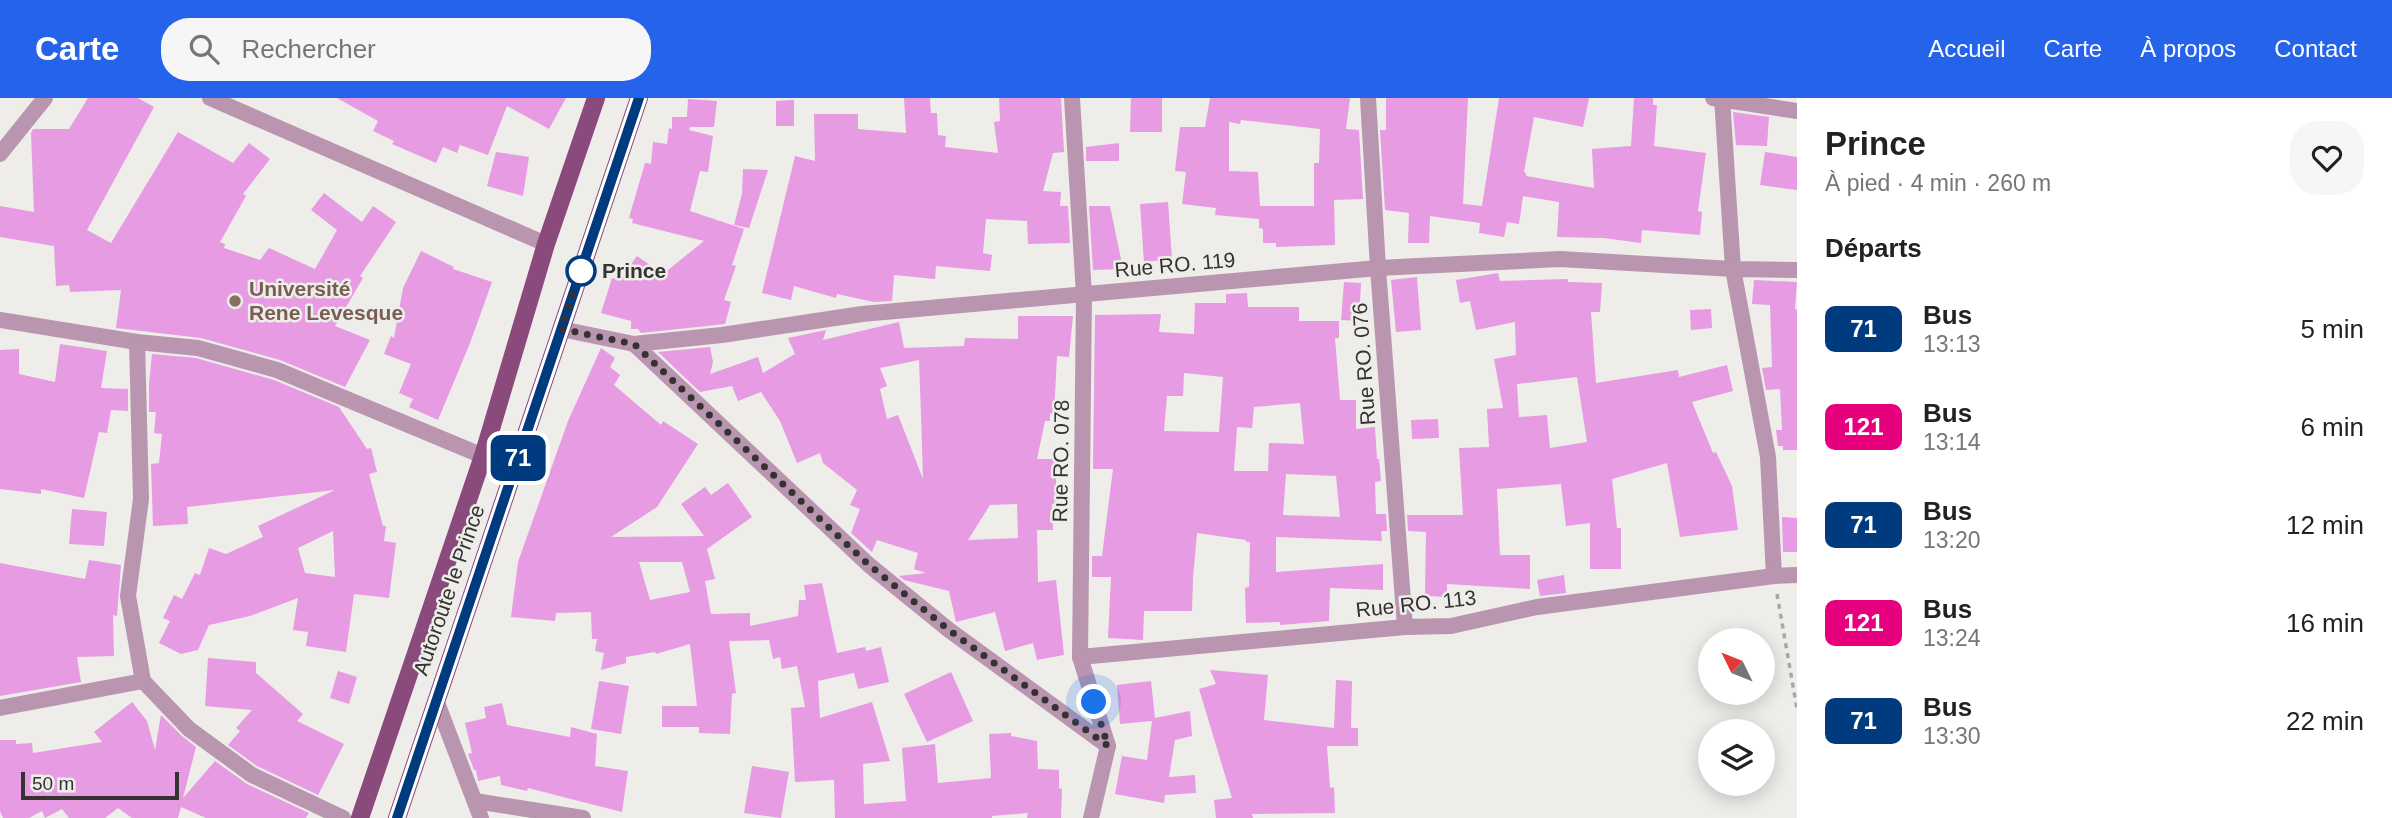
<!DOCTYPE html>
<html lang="fr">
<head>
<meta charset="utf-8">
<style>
	:root { --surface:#fff; --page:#f6f6f6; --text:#222; --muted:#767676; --accent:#2563eb }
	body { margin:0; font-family:Arial,sans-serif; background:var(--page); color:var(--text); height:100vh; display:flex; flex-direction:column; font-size:26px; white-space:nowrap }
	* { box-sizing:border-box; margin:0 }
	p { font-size:23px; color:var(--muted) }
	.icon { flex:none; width:38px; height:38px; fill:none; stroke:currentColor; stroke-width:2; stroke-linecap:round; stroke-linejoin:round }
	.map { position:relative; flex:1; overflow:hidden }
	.sheet { display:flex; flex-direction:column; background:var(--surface); width:595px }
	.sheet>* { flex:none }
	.badge { padding:0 14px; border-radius:10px; font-size:24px; line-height:46px }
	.needle { width:46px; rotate:313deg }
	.tools { position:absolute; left:1698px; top:530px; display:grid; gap:14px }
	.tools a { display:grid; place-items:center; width:77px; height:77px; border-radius:50%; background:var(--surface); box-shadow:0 4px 18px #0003; font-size:35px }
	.scale { position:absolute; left:21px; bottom:18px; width:158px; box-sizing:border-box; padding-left:7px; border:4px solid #343332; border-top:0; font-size:19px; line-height:24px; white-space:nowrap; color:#343332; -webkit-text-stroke:5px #eeede9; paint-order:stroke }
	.you { position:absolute; width:35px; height:35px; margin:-18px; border:5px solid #fff; border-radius:50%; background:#1a73e8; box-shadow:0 0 0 10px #1a73e833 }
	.map>.badge { position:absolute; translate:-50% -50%; box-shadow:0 0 0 4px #fff }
	h2 { padding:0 28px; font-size:26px; line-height:63px }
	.round { display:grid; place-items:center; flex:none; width:74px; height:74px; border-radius:28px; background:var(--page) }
	.overview { display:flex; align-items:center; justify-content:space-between; height:119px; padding:0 28px }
	h1 { font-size:33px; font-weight:700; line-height:52px }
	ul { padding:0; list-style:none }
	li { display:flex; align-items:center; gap:21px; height:98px; padding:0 28px }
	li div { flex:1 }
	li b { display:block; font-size:26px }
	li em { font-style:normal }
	li .badge { min-width:77px; font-weight:700; text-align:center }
	header { display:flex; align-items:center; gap:42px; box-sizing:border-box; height:98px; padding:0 35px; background:var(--accent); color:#fff }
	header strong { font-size:33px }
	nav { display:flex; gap:38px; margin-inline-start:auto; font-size:24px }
	.search { width:490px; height:63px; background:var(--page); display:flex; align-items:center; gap:18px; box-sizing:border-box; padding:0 24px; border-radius:28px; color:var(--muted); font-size:26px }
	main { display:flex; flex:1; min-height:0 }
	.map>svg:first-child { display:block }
	.building { fill:#e69be3; fill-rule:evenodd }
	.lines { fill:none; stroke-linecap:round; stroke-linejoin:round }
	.path { stroke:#a9a8a5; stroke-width:3.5; stroke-dasharray:5 5; stroke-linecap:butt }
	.street { stroke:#ba95b0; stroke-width:16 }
	.primary { stroke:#8a4a7c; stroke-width:18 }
	.line-casing { stroke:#fff; stroke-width:16 }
	.line { stroke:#003b80; stroke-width:10 }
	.walk { stroke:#343332; stroke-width:7; stroke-dasharray:0 12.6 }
	.stop-dot { fill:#fff; stroke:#003b80; stroke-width:3.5 }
	.education-dot { fill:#8d6e63; stroke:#eeede9; stroke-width:2.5 }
	.labels { text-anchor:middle; stroke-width:5; stroke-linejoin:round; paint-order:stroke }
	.street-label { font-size:21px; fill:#343332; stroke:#eeede9 }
	.stop-label { font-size:21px; font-weight:bold; fill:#343332; stroke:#eeede9; text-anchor:start }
	.education-label { font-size:21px; font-weight:bold; fill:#785e54; stroke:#eeede9; text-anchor:start }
</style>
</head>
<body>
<header>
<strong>Carte</strong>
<div class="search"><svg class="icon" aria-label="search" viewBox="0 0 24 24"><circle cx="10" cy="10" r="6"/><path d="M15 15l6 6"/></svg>Rechercher</div>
<nav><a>Accueil</a><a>Carte</a><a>À propos</a><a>Contact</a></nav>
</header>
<main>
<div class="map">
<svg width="1797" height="720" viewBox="0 0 1797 720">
	<rect width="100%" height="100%" fill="#eeede9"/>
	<g class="building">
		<path d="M88,0h50l16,9 -67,123 24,13 67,-111 55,31 16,-20 21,16 -27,35 3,2 -26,46 5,2 -1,4 36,12 9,-12 46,21 22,-39 -26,-20 13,-17 38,29 11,-16 23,16 -36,54 3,2 -28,48 35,14 -25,47 -65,-27 -79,-22 -85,-10 5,-38 -51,2 -1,-7 -13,1 -2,-40 -54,-9v-31l34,6 -3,-79 2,-4h36z"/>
		<path d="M337,0h229l-17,31 -42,-23 -19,49 -28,-10 -3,8 -14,-6 -7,16 -44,-19 2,-3 -21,-10 5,-10z"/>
		<path d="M904,0h26l1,15h6l1,22 8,1 -1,11 53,6 -4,-31 6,-1 -1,-23h62l3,54 -11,1 -10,38 18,1 -1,14h8l2,37 -42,1 -1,-23 -41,-2 -3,34 9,2 -2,16 -54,-5 -1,13 -41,-4 -2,26 -18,1 -37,-8 -1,4 -42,-12 -3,14 -29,-7 33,-137 20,5 -1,-47h44v15l48,4z"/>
		<path d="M1131,0h31v34h-32z"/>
		<path d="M1210,0h140l-4,31 13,1 4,69 -29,1 1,45 -59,2v-4h-13v-14l-4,-1v-9l-44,-4 1,-7 -34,-4 4,-32 -11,-1 5,-44h25zM1241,22l79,9 -1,34h-5v43h-54l-2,-34 -29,-1v-49l11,2z"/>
		<path d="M1386,0h82l-5,106 19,2 17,-108h90l-6,29 -49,-10 -10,55 2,1v3l68,12 -2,-39 39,-3 3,-48h19v7h4l-3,41 52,7 -8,58 4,1 -2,23 -58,-5 -1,13 -38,-5 -46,-1 2,-35 -36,-6 -4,28 -12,-2 -3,15 -25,-4 1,-10 -50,-7 -1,27h-21l1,-30 -24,-3 -5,-80h6z"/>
		<path d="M688,1l29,2 -3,26h-24l-1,3 24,6 -5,36 -8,-1 -10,40 54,18 -12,36 4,1 -12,34 7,2 -6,22 -84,9 -3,-4h-7v-8l-30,-8 11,-35 8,2 17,-24 26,18 41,-33 -72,-18 1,-4 -4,-1 16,-55 6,1 2,-22 14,2 2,-16 3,1v-12h15z"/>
		<path d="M794,2v26h-18v-25z"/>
		<path d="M1733,14l36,5 -2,29 -31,-1z"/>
		<path d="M1119,45v18h-33v-14z"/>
		<path d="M496,54l33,5 -6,39 -36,-10z"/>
		<path d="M1765,54l32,5v33l-37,-5z"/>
		<path d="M743,71l25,1 -19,58 -15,-3 8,-31z"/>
		<path d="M1168,104l4,57 -28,3 -4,-58z"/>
		<path d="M1089,108h21l13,63 -30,1z"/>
		<path d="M421,153l33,16 -1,2 39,13 -22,61 -32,77 -29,-13 4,-8 -14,-6 12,-29 -27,-10 7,-18 3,2 9,-50z"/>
		<path d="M1498,175l2,8 68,-2v3l34,1 -2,29h-9l5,71 82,-13 1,7 48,-12 6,26 -41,11 21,51 3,-1 16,34 6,44 -58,7 -13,-74 -55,16 5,49h4v41h-31v-46l-24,3 -5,-42 -64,5 3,66h30v34l-83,-5v13l-22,-1 1,-64 -18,-1 -1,-16h56l-4,-67 30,-1 -2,-38 16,-1 -9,-49 22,-4 -1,-33 -39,8 -6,-29 -10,2 -4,-23zM1577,279l10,65 -37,6 -3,-33 -28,2 -2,-33z"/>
		<path d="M1417,179l4,53 -25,2 -5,-52z"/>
		<path d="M1754,182l43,2 -2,27h2v141h-14v-4h-5l-2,-16h6l-2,-41 -14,1 -4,-22 10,-1 -2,-62 -18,-1z"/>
		<path d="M1344,184l17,1 -2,38 -18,-1z"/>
		<path d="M1247,195l1,14h51v14h40v17h-4l5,62h16v29l19,-2 2,32h2l2,22 -6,1 1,32h10l1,17h-6l1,10 -106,-4v35l107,-8v26l-53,-2 -1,33 -49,4v-3l-34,1 -1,-35 4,-1 1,-45h-4v-2l-49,-7 -4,45 -1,33h-48l-1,29 -35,-2 3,-61h-19v-21h10l11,-87h-20l2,-154 66,-1 -2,18 35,2 1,-31h31v-9zM1184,275l39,4 -4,55 -55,-1 3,-35h16zM1300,305l4,41 -35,-1 -1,28h-34l3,-44 15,1 2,-21zM1286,376l50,2 4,41 -57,-2z"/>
		<path d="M1711,211l1,19 -21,2 -1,-20z"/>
		<path d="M1018,218h55l-4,41 -12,-1 -3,58 -4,-1v8h-5l-8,38h19v45h-4l1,26h-16l1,52 18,-2 8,75 -27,5 -4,-17 -28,8 -10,-39 -39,10 -7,-31 -45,-11 -5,-4 27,-3 -12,-4 4,-16 -41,-13 -5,12 -21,-19 9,-24 -10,-4 7,-15 -34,-27 -3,-10 -23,10 -17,-42 -19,-29 -23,9 -6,-15 -32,6 -42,-40 52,-5 3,15 -3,12 48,-17 5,16 32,-19 -7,-16 38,-8 -3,10 76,-18 5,26 60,-2 1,-8 53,1zM919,262l2,54 2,65 -25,-64 -11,4 -7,-30 7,-3 -7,-18zM1017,406l1,34 -50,2 22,-35z"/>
		<path d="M60,246l47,7 -6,37 27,1v22l-17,-1 -4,23 -8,-1 -15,66 -43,-9v5l-41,-5v-139l19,-1v25l36,8z"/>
		<path d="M601,250l14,10 -5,9 10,8 -6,10 47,40 2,-4 35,23 -41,63 -46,30 93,-1 -23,-32 24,-17 6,8 17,-12 24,34 -45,32 8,30 -10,2 6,33 39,-1v13l48,-10 1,-16h7l-2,-15 18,-2 15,70 28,-6 1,4 15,-4 8,35 -31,7 -4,-16 -36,8 2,37 52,-16 18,59 -27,3 1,40 42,-3 -4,-53 33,-4 3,39 53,-5 -2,-44 22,-1v3l26,5 1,28 21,1v18l3,1 -1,29h-34l1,-5 -36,3v2h-157l-1,-38 -39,2 -4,-74 14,-1 -8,-41 -15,3 -2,-12 -7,2 -4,-19 -40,1 7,52 -4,1 -2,40 -31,-1v-6h-37v-21h35l-7,-62 -34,10 -1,-2 -29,5v6l-25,7 3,-17 -9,-2 2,-12h-5l-1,-27 -35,1 -1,8 -44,-4 7,-55 50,-141zM639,464h43l8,30 -40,8z"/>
		<path d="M152,256l44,4 78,22 65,27 28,42 4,-1 6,24 -8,2 14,52h3l-2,15 12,2 -7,55 -35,-4 -8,58 -40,-6 2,-14 -15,-2 5,-32 -48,18 -41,9 -11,25 -17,4 -22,-11 11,-22 -7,-3 11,-23 8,4 13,-26 5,2 9,-27 17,6 37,-17 -5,-11 77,-36 -148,17 1,17 -35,2 -2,-62 8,-1 3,-29 -8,-1 2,-21h-7v-28zM333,433l2,46 -30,-4 -7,-25z"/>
		<path d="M1438,321l1,19 -27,1 -1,-19z"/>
		<path d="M72,411l35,3 -3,34 -35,-2z"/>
		<path d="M1782,419l15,1v34h-14z"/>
		<path d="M89,462l32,5 -4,51 -4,-1 1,41 -37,1 4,25 -81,14v-133l85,16z"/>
		<path d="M1564,477l2,18 -26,3 -3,-16z"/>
		<path d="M208,560l48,4v11l47,41 -6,7 47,23 -26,51 -61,-29 -29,-21 12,-14 -4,-3 16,-18 -47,-4z"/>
		<path d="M1210,572l58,5 -4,45 70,8 2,-48 16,1 -1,47h7v18h-31l3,42 4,-1 1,26 -83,1 1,4h-37l-2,-18 18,-2 -33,-109 17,-5z"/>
		<path d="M338,573l19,6 -8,27 -19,-6z"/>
		<path d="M951,574l22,49 -46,21 -23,-48z"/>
		<path d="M599,583l30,5 -8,48 -30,-5z"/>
		<path d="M1151,583l4,37 35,-7 2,25 -17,4 -6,37 26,-2 1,18 -31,2 -1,8 -49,-9 7,-38 25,4 5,-39 -32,3 -3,-39z"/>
		<path d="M132,604l15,19 8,29 6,-35 21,21 14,11 -13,51 32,-37 32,23 62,29 -3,5h-100l-25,-11 -3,11h-46l-14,-10 -13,10h-36l-7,-9 -17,9 -3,-7 -13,7h-26l-3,-7v-71h16v4l16,-1 1,10 69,-11 -8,-10z"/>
		<path d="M502,605l5,22 63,12 1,-10 26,7 -2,32 33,5 -6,41 -94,-24 -1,3 -26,-6 -1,-9 -22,5 -2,-11h-2l-6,-16 4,-1 -7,-30 21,-5 -2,-11z"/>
		<path d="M752,668l37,6 -8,46 -37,-5z"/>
	</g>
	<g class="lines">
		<path class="path" d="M1777,496l20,115"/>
		<g class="street">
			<path d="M210,0l336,146"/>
			<path d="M1072,0l12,197 -4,362 28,89 -17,72"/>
			<path d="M1368,0l10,170 27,359"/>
			<path d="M1713,0l84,13"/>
			<path d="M1722,0l11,171 35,188 6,119"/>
			<path d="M0,56l45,-56"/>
			<path d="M0,222l137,22 61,6 79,22 206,86"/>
			<path d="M561,231l73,15 88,-9 140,-21 516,-46 182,-9 173,10 64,1"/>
			<path d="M634,246l235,221 80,65 159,116"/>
			<path d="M1080,559l325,-30 46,-1 86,-19 237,-31 23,-1"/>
			<path d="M143,583l46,48 63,46 91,43"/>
			<path d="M436,602l45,118"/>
			<path d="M0,610l143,-27 -15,-85 13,-97 -4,-157"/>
			<path d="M475,703l108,17"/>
		</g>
		<g class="primary">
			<path d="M360,720l123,-362 63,-212 50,-146"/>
			<path d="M397,720l242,-720"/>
		</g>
	</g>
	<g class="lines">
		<defs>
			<path id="line" d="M397,720l242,-720"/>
		</defs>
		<use href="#line" class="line-casing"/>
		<use href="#line" class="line"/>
		<path class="walk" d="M581,173l-20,58 73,15 235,221 80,65 159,116 -14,-44"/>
	</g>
	<circle class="stop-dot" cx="581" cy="173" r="14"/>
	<circle class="education-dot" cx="235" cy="203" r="7"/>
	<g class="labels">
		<g class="street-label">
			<text transform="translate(1175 167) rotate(-5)" y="7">Rue RO. 119</text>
			<text transform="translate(1364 266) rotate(-94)" y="7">Rue RO. 076</text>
			<text transform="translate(1061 363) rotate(-89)" y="7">Rue RO. 078</text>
			<text transform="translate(449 492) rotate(-71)" y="7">Autoroute le Prince</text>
			<text transform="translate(1416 506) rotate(-6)" y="7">Rue RO. 113</text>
		</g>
		<g class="stop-label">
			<text x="602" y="180">Prince</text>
		</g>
		<g class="education-label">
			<text x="249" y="198">Université<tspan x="249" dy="24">Rene Levesque</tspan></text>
		</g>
	</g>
</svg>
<div class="tools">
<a><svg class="needle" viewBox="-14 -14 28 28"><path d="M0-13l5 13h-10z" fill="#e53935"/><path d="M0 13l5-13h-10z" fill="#767676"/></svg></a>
<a><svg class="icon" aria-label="layers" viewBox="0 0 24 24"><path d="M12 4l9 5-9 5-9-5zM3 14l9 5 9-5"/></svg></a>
</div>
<div class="scale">50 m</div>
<div class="you" style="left:1094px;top:604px"></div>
<b class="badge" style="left:518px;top:360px;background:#003b80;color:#fff">71</b>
</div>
<section class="sheet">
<div class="overview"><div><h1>Prince</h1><p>À pied · 4 min · 260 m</p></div><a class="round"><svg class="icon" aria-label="heart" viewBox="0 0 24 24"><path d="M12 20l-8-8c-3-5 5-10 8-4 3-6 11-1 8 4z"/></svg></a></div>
<h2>Départs</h2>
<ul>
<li><span class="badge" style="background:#003b80;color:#fff">71</span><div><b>Bus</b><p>13:13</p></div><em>5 min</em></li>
<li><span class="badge" style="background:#e6007e;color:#fff">121</span><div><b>Bus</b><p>13:14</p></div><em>6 min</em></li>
<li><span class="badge" style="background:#003b80;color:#fff">71</span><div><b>Bus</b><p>13:20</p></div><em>12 min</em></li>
<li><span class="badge" style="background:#e6007e;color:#fff">121</span><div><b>Bus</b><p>13:24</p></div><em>16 min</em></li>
<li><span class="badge" style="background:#003b80;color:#fff">71</span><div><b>Bus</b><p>13:30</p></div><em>22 min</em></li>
</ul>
</section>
</main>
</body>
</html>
